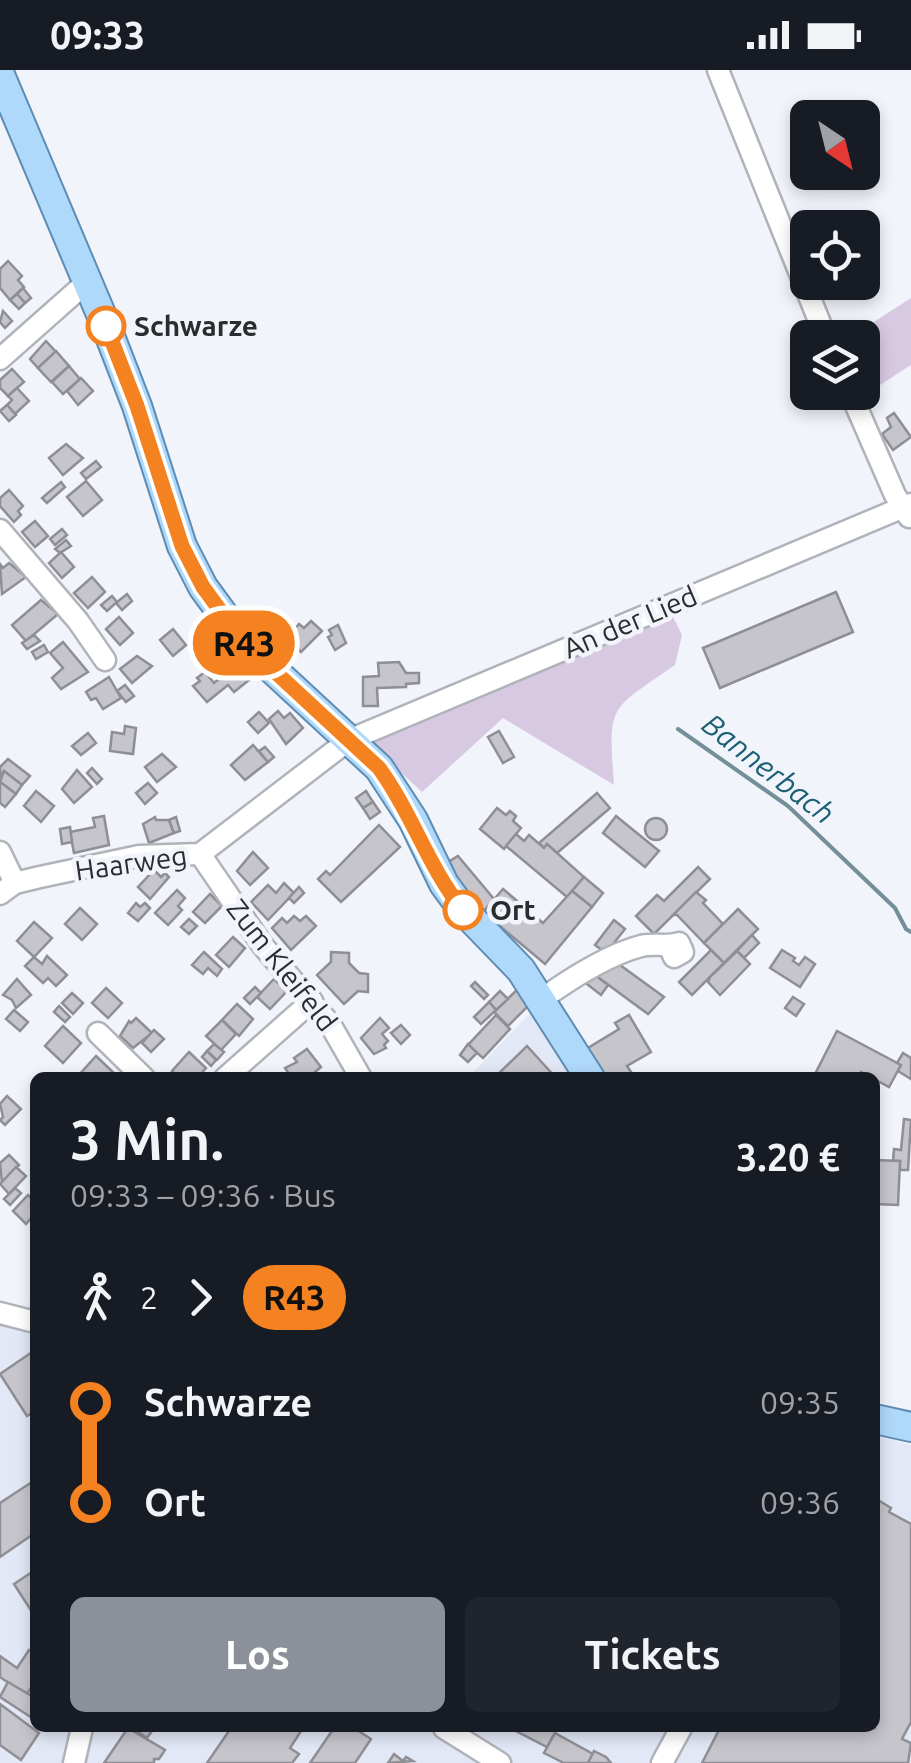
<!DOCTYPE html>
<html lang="de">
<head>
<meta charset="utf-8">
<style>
	:root { --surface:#171b24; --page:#20242c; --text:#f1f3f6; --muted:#9ea1a6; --accent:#8c9099 }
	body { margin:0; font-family:Ubuntu,sans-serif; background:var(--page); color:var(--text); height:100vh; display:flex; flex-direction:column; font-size:38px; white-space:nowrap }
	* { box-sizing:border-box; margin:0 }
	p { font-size:32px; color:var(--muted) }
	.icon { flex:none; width:55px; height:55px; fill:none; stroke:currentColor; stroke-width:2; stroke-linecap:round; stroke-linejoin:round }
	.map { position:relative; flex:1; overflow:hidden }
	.drawer { position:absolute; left:30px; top:1002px; width:850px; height:660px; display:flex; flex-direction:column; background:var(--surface); border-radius:15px; box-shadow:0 5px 15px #0003 }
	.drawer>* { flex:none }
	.badge { padding:0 20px; border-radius:32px; font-size:35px; line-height:65px }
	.needle { width:65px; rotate:145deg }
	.tools { position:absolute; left:790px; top:30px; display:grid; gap:20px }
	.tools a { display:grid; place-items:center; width:90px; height:90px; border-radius:15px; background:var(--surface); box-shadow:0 5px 15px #0003; font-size:50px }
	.map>.badge { position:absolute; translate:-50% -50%; box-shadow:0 0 0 5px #fff }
	.legs { display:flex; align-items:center; gap:15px; height:110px; padding:0 40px; font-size:32px }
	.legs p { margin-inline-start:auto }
	.headline { display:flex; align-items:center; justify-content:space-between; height:170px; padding:0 40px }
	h1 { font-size:55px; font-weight:600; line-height:75px }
	.button { display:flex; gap:20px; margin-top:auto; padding:20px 40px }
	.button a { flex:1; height:115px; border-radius:15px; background:var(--accent); color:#fff; font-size:40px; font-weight:600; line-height:115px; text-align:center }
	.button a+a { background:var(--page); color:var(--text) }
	ul { padding:0 40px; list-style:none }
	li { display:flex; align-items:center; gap:35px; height:100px; font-size:38px }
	li i { display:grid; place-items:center; width:15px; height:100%; margin:0 12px; background:currentColor }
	li i::after { content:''; width:25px; height:25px; margin:-12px; border:8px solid; border-radius:50%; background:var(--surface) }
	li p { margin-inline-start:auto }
	li:first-child i { background:linear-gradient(#0000 50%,currentColor 0) }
	li:last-child i { background:linear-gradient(currentColor 50%,#0000 0) }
	.status { display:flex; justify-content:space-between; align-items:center; height:70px; padding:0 50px; background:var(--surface); direction:ltr }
	.status svg { height:28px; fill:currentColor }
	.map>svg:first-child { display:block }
	.built { fill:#e2e8f6 }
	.green { fill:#d8c9e2 }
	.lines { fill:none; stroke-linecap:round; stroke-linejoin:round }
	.stream { stroke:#748f99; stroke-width:4 }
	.building { fill:#c6c5cc; stroke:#8f8e95; stroke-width:2.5 }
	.minor-casing { stroke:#b0b3b9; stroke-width:25 }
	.major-casing { stroke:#5e8cb2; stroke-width:32 }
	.minor { stroke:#fff; stroke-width:20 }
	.major { stroke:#afd9fb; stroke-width:28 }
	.line-1-casing { stroke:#fff; stroke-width:22 }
	.line-1 { stroke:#f58220; stroke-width:15 }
	.stop-1-dot { fill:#fff; stroke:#f58220; stroke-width:5 }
	.labels { text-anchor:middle; stroke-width:9; stroke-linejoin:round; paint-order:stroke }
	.stop-label { font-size:28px; font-weight:bold; fill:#2b2c2e; stroke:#f1f4fb; text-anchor:start }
	.street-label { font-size:28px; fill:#2b2c2e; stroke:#f1f4fb }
	.water-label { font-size:30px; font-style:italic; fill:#1a5f74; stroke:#f1f4fb }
</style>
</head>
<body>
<div class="status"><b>09:33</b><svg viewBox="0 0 49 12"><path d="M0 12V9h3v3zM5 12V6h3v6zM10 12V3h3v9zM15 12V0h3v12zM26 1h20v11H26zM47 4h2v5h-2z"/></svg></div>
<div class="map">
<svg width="911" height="1693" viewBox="0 0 911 1693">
	<rect width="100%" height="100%" fill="#f1f4fb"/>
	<g class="built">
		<path d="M535,938l46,70h-113z"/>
		<path d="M35,1214v444h840v-315l5,1 -3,22 34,9v318h-911v-441l22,4z"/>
	</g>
	<g class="green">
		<path d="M911,228v67l-51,33 -3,-5 5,-1v-54h-13z"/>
		<path d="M671,543l11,22 -7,30c-66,46 -67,38 -61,120l-111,-67 -81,74 -57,-52z"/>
	</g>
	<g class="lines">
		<path class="stream" d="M678,659l110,77 107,102 11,21 5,3"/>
	</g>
	<g class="building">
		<path d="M8,191l14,15 -4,4 6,7 -14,13 -10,-12v-19z"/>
		<path d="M23,218l8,10 -6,5 -8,-9z"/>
		<path d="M17,224l8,9 -6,6 -9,-9z"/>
		<path d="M3,241l9,10 -7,7 -5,-6z"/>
		<path d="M46,271l10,11 -18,16 -8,-9z"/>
		<path d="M56,281l13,15 -18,16 -13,-14z"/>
		<path d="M69,296l11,13 -17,15 -11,-12z"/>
		<path d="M12,299l12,13 -16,14 -8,-8v-8z"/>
		<path d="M81,308l12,13 -15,14 -11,-14z"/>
		<path d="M17,318l12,13 -14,13 -8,-9 5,-5 -4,-4z"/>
		<path d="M7,335l9,10 -7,6 -9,-10z"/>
		<path d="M894,343l17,24 -18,13 -11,-16 9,-7 -4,-9z"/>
		<path d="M66,374l17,14 -20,17 -14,-17z"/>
		<path d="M96,391l5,6 -15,12 -5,-6z"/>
		<path d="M86,411l16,19 -19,16 -16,-19z"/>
		<path d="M61,412l4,5 -18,16 -5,-5z"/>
		<path d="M9,420l14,16 -5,5 3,4 -7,7 -14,-16v-8z"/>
		<path d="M35,451l13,15 -13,11 -13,-15z"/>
		<path d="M62,459l5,6 -12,10 -5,-6z"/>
		<path d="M66,470l5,6 -11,7 -5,-4z"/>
		<path d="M61,482l13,15 -12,11 -13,-15z"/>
		<path d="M9,493l17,14 -24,17 -2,-30 3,4z"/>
		<path d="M92,507l13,15 -17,16 -14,-15z"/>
		<path d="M836,522l17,40 -133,56 -17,-40z"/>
		<path d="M127,524l5,7 -10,9 -6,-7z"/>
		<path d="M112,526l5,6 -10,9 -6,-6z"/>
		<path d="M41,530l17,14 -32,27 -14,-16z"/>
		<path d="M119,547l14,16 -13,12 -14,-16z"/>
		<path d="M311,551l11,10 -21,21 -15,-13 13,-15 5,4z"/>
		<path d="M338,555l8,18 -11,7 -7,-13 4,-2 -3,-5z"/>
		<path d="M173,559l13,16 -13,11 -13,-16z"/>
		<path d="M211,563l8,9 -15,13 -8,-10z"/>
		<path d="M34,565l6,6 -13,8 -5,-6z"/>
		<path d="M63,572l25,30 -27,17 -9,-11 11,-10 -13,-15z"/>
		<path d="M44,575l4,7 -12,7 -4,-7z"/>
		<path d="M137,586l15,10 -20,17 -12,-14z"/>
		<path d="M399,592l7,11h13v10l-13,1v3l-29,1 1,18h-15v-29l16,-1 -1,-13z"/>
		<path d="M236,594l13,16 -15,12 -6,-7 -21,17 -14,-16 7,-5 -3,-3 8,-6 9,11z"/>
		<path d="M109,607l12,21 -18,11 -7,-11 -5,2 -5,-8z"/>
		<path d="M125,615l9,11 -8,6 -9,-11z"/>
		<path d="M278,641l6,7 6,-5 13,15 -17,16 -17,-25z"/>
		<path d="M259,642l10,11 -11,10 -10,-11z"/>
		<path d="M125,656l11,2 -3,26 -23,-3 2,-19 12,2z"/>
		<path d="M499,661l15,26 -11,6 -15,-26z"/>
		<path d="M88,663l8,10 -15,12 -9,-9z"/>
		<path d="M253,675l15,17 -23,18 -14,-15z"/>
		<path d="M265,677l9,10 -6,5 -9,-11z"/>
		<path d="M162,684l14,13 -19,15 -12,-15z"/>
		<path d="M8,689l22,17 -8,9 -18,-14 -4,5v-9z"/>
		<path d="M92,698l10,11 -5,5 -10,-11z"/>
		<path d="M77,700l15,17 -18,16 -12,-14z"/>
		<path d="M4,701l18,14 -6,9 -16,-12z"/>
		<path d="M0,712l16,12 -11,13 -5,-4z"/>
		<path d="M148,713l9,10 -12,11 -9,-11z"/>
		<path d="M36,721l18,15 -13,16 -17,-16z"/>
		<path d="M366,721l7,11 -10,6 -7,-10z"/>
		<path d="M597,723l13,15 -53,45 -10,-9 -3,4 -5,-5z"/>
		<path d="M373,732l7,10 -10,7 -7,-11z"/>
		<path d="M497,738l9,7 4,-4 6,5 -3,5 8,7 -17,21 -24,-20z"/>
		<path d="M104,746l5,29 -35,8 -4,-21 25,-5 -2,-9z"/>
		<path d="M616,746l43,35 -14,16 -42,-34z"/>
		<path d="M155,747l1,3h13l5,13 -25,10 -6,-19z"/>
		<path d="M176,747l4,14 -6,2 -5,-13z"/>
		<circle cx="656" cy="759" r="11"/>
		<path d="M379,755l21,22 -59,55 -23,-23 8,-8 4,4z"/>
		<path d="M70,757l2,15 -10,2 -2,-15z"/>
		<path d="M516,764l8,7 5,-6 15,13 3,-4 37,33 -17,20 -61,-51z"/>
		<path d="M253,782l15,16 -18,17 -13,-14z"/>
		<path d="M458,786l36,43 -11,14 -38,-49z"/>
		<path d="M698,797l12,12 -56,55 -18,-18 21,-21 7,6z"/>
		<path d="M154,800l7,7 4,-4 4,4 -19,22 -12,-12z"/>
		<path d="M584,807l19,16 -11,14 -20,-16z"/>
		<path d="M284,813l10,10 -26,27 -17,-18 17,-17 8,8z"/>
		<path d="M299,817l5,6 -10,10 -5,-5z"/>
		<path d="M503,819l40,34 29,-32 20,16 -47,57 -62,-52z"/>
		<path d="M177,820l8,8 -7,8 4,4 -14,15 -13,-12z"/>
		<path d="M696,822l10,8 -3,3 20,21 -19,19 -27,-28h-4z"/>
		<path d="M210,824l12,12 -17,17 -12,-11z"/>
		<path d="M136,833l4,4 5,-4 5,5 -12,13 -10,-8z"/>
		<path d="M80,838l17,16 -15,16 -17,-16z"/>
		<path d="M738,839l20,20 -34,34 -20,-20z"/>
		<path d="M294,846l6,5 6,-5 10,10 -25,24 -19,-22 10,-10 5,5z"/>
		<path d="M189,849l8,7 -8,8 -8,-7z"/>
		<path d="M614,850l11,9 -19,24 -11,-8z"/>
		<path d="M34,852l18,16 -18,19 -17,-16z"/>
		<path d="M752,865l7,8 -15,15 -7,-7z"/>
		<path d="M233,867l12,11 -16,19 -13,-12z"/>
		<path d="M711,880l13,13 -32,32 -13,-13z"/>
		<path d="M782,880l13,8 -2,3 6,4 6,-8 10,7 -15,23 -30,-19z"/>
		<path d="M737,881l13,13 -30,31 -12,-13 2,-5z"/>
		<path d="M204,882l18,17 -5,7 -9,-8 -5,6 -11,-9z"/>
		<path d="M331,882l18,1v10l10,10 9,1v18l-10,-1 -14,13 -27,-29 14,-13z"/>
		<path d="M47,886l20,19 -11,11 -8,-8 -5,5 -18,-17 9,-9 8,7z"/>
		<path d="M620,895l44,32 -16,17 -53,-39z"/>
		<path d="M595,905l13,10 -7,10 -18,-14z"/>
		<path d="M17,909l14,16 -15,13 -4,-8 -9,-5z"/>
		<path d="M274,909l13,12 -17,18 -13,-12z"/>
		<path d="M475,912l13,13 -4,4 -13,-13z"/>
		<path d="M521,916l10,17 -23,23 -14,-14z"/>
		<path d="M255,917l6,6 -11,11 -6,-6z"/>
		<path d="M106,918l16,15 -14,15 -16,-15z"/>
		<path d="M500,921l8,8 -12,11 -7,-8z"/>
		<path d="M72,923l11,10 -10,11 -11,-11z"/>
		<path d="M793,927l11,7 -8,12 -11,-8z"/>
		<path d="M489,932l7,8 -15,14 -7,-7z"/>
		<path d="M237,934l16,15 -14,17 -17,-16z"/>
		<path d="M59,936l11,11 -5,5 -11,-10z"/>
		<path d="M14,940l14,12 -8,9 -14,-12z"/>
		<path d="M496,945l14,14 -27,29 -15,-13z"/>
		<path d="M629,945l22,37 -24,14 8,12h-29l-18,-30 31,-19 -4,-6z"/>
		<path d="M136,948l16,15 -19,15 -13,-12 9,-15 2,2z"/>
		<path d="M380,948l9,10 -7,6 6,7 -4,4 2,3 -12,6 -13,-16z"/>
		<path d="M222,950l14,14 -15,16 -15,-14z"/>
		<path d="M401,955l9,10 -9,9 -10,-11z"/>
		<path d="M63,956l18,17 -18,20 -18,-17z"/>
		<path d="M154,960l10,9 -13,13 -9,-9z"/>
		<path d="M837,961l64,34 -12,22 -28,-15 -3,6h-45z"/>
		<path d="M214,974l10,8 -7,8 -10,-9z"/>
		<path d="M468,974l9,9 -9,9 -8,-7z"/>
		<path d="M527,976l29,32h-62z"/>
		<path d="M307,979l14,18 -13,11h-16l-7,-10 12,-6 -3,-4z"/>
		<path d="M207,981l9,9 -5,6 -9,-9z"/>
		<path d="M189,982l17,16 -9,10h-18l-7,-7z"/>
		<path d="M903,983l8,5v21l-13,-8 3,-6 -4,-2z"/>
		<path d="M96,986l19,18 -2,4 -34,-3z"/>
		<path d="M7,1026l14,13 -16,16 -5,-5 3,-3 -3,-13z"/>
		<path d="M904,1049l7,1 -3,50h-8v-9h-7l1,-12 7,1z"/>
		<path d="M9,1085l10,10 -17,18 -2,-20z"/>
		<path d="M875,1090l25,1 -2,44 -23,-1z"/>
		<path d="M16,1097l10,9 -17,18 -9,-10z"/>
		<path d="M15,1118l6,5 -11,12 -6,-6z"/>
		<path d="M28,1125l7,7 -4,4 4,8 -9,10 -13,-13z"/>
		<path d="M35,1280v61l-8,5 -27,-42z"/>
		<path d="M35,1410v60l-3,-5 -32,22v-54z"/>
		<path d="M878,1430l13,8 -2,4 22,12v198l-9,17 9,4 -3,20h-206l18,-35h155z"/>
		<path d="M35,1500v44l-1,1 -20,-31z"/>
		<path d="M29,1580l6,4v28l-9,13 -26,-18v-21l17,12z"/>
		<path d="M8,1612l27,16 -3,20 -32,-21z"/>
		<path d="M0,1634l39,29 -18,27 -21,-15z"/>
		<path d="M128,1658l37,22 -6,9h-5v4h-50z"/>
		<path d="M132,1658h22l-7,10z"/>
		<path d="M231,1658h72l-13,20 9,6 -7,9h-85z"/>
		<path d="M334,1658h20l17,11 -16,24h-45z"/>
		<path d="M510,1658h48l-11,19z"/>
		<path d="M555,1663l38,21 -5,9h-24l-20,-10z"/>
		<path d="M594,1681l12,6 5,6h-23z"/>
		<path d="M394,1684l9,7 3,-4 7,4 -25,2z"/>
	</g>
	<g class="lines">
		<defs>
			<g id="minor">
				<path d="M718,0l108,268"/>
				<path d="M0,289l88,-78"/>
				<path d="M850,322l45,103 14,22"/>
				<path d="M0,460l78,91 27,39"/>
				<path d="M0,782l15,31"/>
				<path d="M200,784l63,92 67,78 31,54"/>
				<path d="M0,824l15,-11 25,-6 99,-21 61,-2 149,-114 562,-236"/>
				<path d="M542,929c28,-20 65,-44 99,-53 13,-3 26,1 38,-3l4,9 -9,5 -4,-9"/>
				<path d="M98,963l46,45"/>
				<path d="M225,1008l87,-77"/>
				<path d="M0,1243l35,9"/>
				<path d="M444,1658l56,35"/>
				<path d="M74,1693l8,-35"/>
				<path d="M662,1693l19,-35"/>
			</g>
			<g id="major">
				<path d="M0,5l106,251 31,80 45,140 21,41 41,56 135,125 34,52 31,64 20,27 57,59 69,108"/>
				<path d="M875,1349l36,8"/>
			</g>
		</defs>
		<use href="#minor" class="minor-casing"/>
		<use href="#major" class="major-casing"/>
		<use href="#minor" class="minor"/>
		<use href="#major" class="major"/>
	</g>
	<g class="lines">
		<defs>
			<path id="line-1" d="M106,256l31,80 45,140 21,41 41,56 135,125c33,45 49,99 84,142"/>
		</defs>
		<use href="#line-1" class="line-1-casing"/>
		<use href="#line-1" class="line-1"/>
	</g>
	<g class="stop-1-dot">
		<circle cx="106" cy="256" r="18"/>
		<circle cx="463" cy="840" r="18"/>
	</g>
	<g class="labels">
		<g class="stop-label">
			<text x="134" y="266">Schwarze</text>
			<text x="490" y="850">Ort</text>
		</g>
		<g class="street-label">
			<text transform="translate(630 552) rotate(-23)" y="10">An der Lied</text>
			<text transform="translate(131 793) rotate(-8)" y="10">Haarweg</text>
			<text transform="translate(282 895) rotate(52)" y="10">Zum Kleifeld</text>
		</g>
		<g class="water-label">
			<text transform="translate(768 699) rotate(38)" y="10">Bannerbach</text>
		</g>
	</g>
</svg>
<div class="tools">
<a><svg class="needle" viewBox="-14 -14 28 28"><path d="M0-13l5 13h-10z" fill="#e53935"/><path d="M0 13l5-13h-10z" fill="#9ea1a6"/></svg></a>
<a><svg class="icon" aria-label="locate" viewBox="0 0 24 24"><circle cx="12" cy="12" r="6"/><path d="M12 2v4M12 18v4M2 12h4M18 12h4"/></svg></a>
<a><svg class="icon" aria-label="layers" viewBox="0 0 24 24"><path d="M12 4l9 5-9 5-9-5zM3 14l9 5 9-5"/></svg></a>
</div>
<b class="badge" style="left:244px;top:573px;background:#f58220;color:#111">R43</b>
<section class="drawer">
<div class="headline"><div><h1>3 Min.</h1><p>09:33 – 09:36 · Bus</p></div><b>3.20 €</b></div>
<div class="legs"><svg class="icon" aria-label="walk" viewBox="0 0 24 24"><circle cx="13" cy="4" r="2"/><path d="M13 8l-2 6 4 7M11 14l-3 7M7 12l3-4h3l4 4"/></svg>2<svg class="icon" aria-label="forward" viewBox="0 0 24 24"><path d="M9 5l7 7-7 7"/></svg><b class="badge" style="background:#f58220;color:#111">R43</b></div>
<ul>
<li><i style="color:#f58220"></i><b>Schwarze</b><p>09:35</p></li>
<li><i style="color:#f58220"></i><b>Ort</b><p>09:36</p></li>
</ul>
<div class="button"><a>Los</a><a>Tickets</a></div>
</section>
</div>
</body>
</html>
